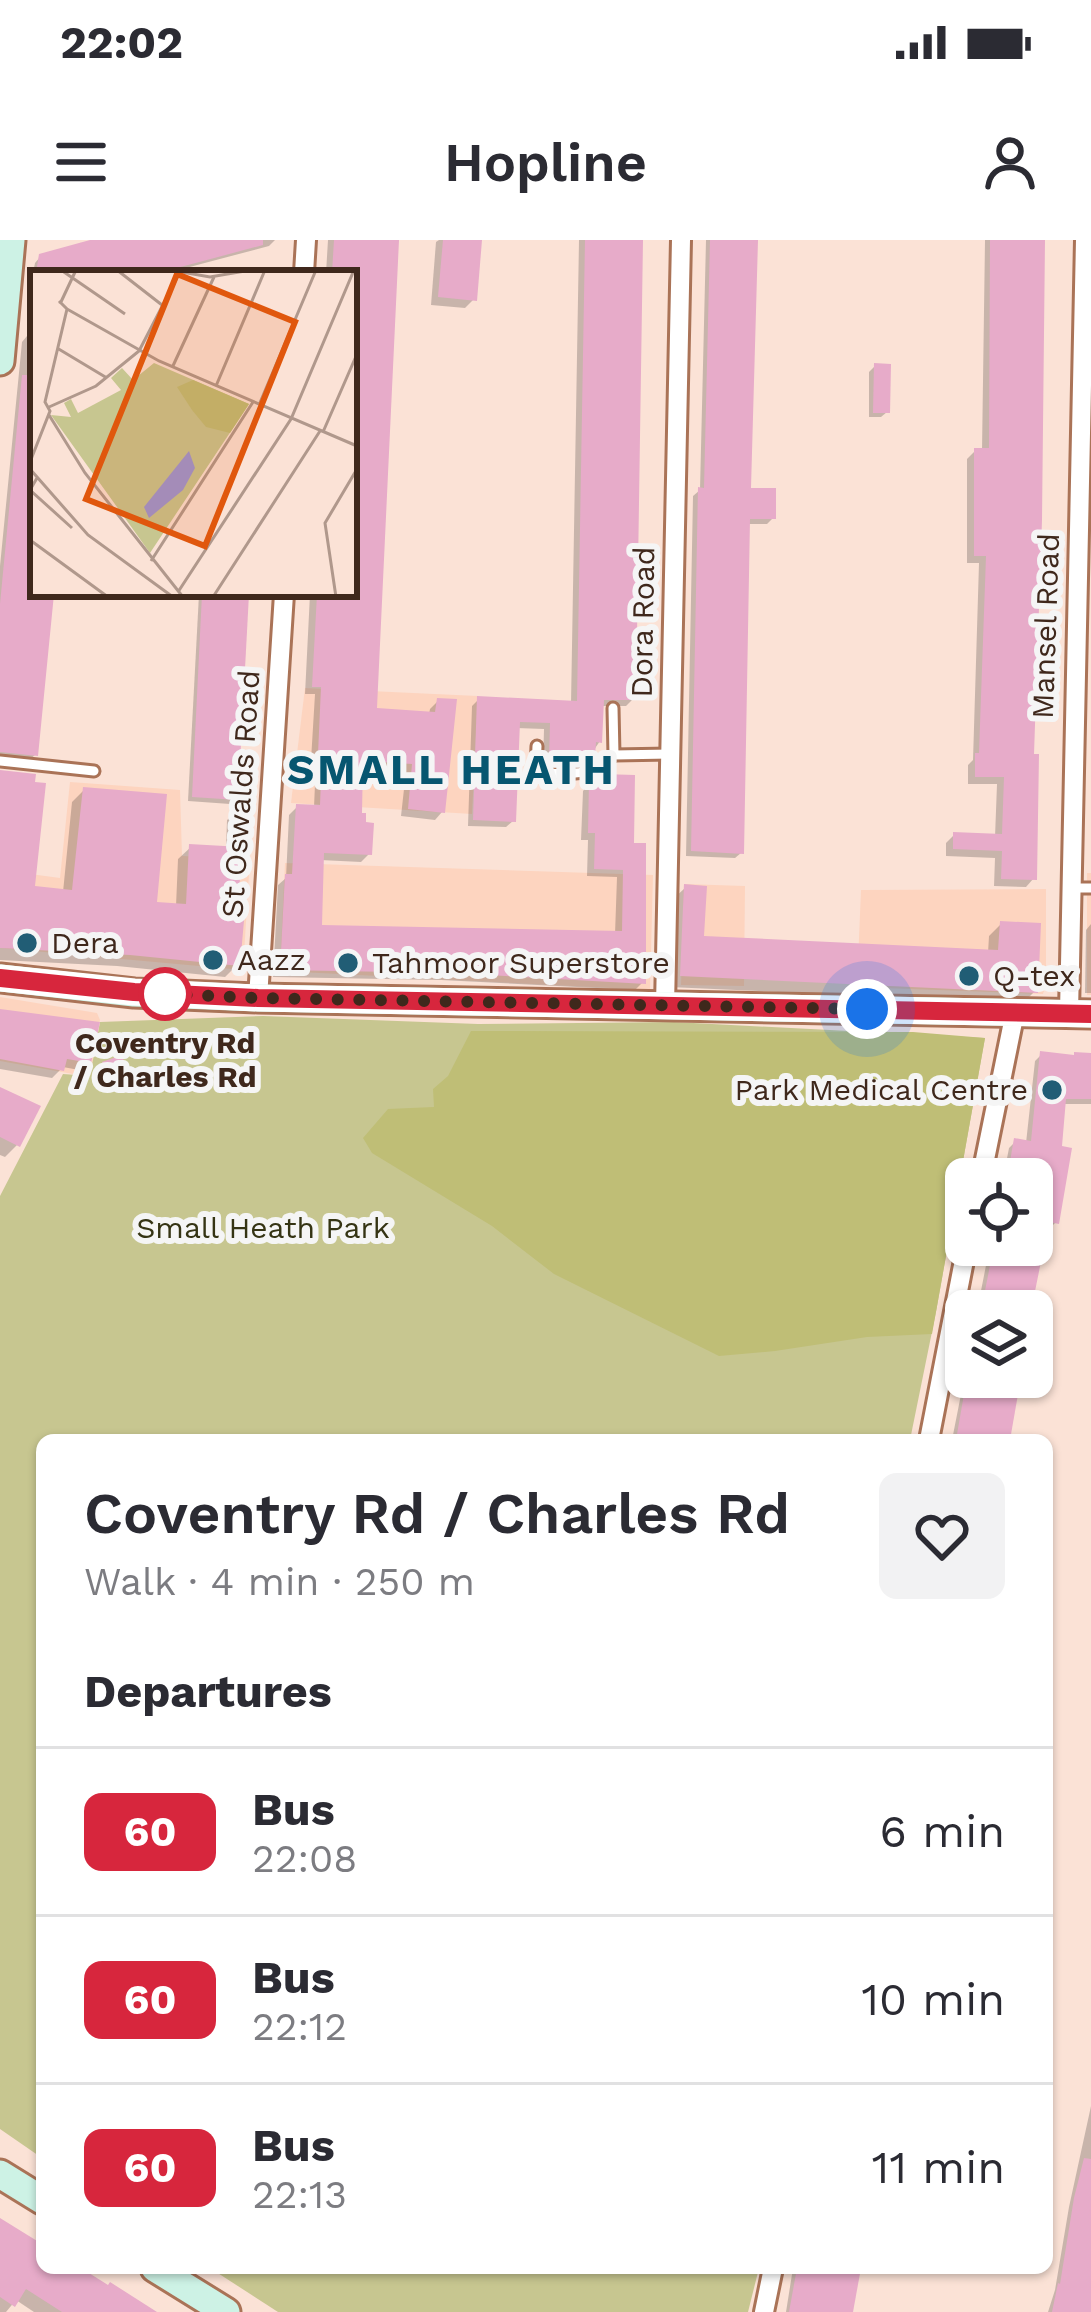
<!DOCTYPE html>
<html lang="en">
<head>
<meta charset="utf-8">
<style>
	:root { --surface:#fff; --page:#f2f2f3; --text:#2b2b33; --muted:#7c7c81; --line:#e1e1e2 }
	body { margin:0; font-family:"Work Sans",sans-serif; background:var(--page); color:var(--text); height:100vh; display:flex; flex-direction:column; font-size:45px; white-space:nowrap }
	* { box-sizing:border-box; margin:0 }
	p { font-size:39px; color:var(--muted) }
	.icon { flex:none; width:66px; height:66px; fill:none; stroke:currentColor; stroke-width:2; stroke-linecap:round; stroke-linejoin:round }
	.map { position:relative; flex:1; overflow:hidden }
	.sheet { position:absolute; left:36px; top:1194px; width:1017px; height:840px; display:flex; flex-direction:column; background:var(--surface); border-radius:18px; box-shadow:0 3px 9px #0004 }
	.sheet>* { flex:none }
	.badge { padding:0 24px; border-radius:18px; font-size:42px; line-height:78px }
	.tools { position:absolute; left:945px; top:918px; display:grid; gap:24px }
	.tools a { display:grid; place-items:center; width:108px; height:108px; border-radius:18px; background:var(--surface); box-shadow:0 3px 9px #0004; font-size:60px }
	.you { position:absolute; width:60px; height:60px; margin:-30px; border:9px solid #fff; border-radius:50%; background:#1a73e8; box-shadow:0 0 0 18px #1a73e833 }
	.map>.badge { position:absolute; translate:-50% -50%; box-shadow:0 0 0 6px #fff }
	h2 { padding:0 48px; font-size:45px; line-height:108px }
	.round { display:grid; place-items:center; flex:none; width:126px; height:126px; border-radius:18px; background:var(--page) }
	.head { display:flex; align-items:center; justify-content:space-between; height:204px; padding:0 48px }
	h1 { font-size:57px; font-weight:600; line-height:90px }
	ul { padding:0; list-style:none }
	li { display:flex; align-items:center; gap:36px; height:168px; padding:0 48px; border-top:3px solid var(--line) }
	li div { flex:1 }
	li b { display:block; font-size:45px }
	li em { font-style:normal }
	li .badge { min-width:132px; font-weight:700; text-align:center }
	.status { display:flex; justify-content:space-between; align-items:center; height:84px; padding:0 60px; background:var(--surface); direction:ltr }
	.status svg { height:33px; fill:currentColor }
	header { display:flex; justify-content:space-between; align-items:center; height:156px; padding:0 48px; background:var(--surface); font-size:54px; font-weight:600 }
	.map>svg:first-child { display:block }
	.built { fill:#fdd4bf }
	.green { fill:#c7c690 }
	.forest { fill:#bfbe76 }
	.shadow { fill:#0003 }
	.building { fill:#e7abc9 }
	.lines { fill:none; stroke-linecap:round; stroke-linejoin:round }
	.lane-casing { stroke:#aa7357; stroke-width:15 }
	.street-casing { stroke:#aa7357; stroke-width:24 }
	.secondary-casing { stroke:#aa7357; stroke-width:33 }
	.lane { stroke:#fff; stroke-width:9 }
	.street { stroke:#fff; stroke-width:18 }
	.secondary { stroke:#cdf2e5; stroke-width:27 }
	.line-casing { stroke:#fff; stroke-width:27 }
	.line { stroke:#d7263d; stroke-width:18 }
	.walk { stroke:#3f281c; stroke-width:12; stroke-dasharray:0 21.6 }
	.poi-dot { fill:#215d75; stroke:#f5f5f5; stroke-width:4.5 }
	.stop-dot { fill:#fff; stroke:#d7263d; stroke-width:6 }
	.labels { text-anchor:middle; stroke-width:12; stroke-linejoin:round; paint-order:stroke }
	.street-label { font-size:30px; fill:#3f281c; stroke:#f5f5f5 }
	.poi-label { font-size:30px; fill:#3f281c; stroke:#f5f5f5; text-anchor:start }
	.stop-label { font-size:30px; font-weight:bold; fill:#3f281c; stroke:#f5f5f5 }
	.park-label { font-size:30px; fill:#353414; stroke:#f5f5f5 }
	.district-label { font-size:42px; font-weight:bold; letter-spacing:3px; fill:#065670; stroke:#f5f5f5 }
	.inset-road { fill:none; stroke:#b0988c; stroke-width:3 }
	.view { fill:#e0570d; fill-opacity:0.15; stroke:#e0570d; stroke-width:6 }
	.inset-edge { fill:none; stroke:#3f281c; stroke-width:6 }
</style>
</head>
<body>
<div class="status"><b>22:02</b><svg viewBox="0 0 49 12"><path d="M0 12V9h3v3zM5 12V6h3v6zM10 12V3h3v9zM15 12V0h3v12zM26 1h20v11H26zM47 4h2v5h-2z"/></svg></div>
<header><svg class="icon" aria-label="menu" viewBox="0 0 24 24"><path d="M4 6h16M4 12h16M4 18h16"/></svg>Hopline<svg class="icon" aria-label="person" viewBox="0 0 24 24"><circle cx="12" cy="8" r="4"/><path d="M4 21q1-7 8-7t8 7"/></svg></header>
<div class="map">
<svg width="1091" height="2072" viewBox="0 0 1091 2072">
	<rect width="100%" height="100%" fill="#fbe2d6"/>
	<g class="built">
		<path d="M305,448l173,8 -6,118 -181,-11z"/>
		<path d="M70,542l110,8 2,66 68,2 -7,112 -243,-22v-78l60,8z"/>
		<path d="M285,623l368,12 -3,115 -370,-19z"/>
		<rect x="1087" y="633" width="4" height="122"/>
		<path d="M684,644l61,2 -1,100 -63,-1z"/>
		<path d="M1046,649v94l-3,11 -186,-7 4,-97z"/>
		<path d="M0,757l97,16 3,7 -10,57 -90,-16z"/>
	</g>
	<g class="green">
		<path d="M263,776l215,8 196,-2 311,16 -49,274 -26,128h-868v718l-42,-29v-933l63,-122 27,2 10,-54z"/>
		<path d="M210,2028h549l-11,44h-470z"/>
	</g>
	<path class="forest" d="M471,791l442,1 72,6 -53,296 -65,3 -92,14 -56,5 -165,-82 -62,-48 -120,-73 -9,-15 25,-29 46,-2 -1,-18 15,-13z"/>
	<g class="shadow">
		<path d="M102,0h173l-6,6 -102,27h-134l2,-10 6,-7z"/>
		<path d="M328,0h68l-22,471 55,3 1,-5 8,-8 4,111 -7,8 -34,-4 5,-45 -46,-3 -1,47 10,39 -8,8 -41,-2 -1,68 296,6 2,-57 -30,-1 1,-36h-7l2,-49 8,-9 39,63 13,137 -8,8 -194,-10 -168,-3 5,-92 8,-7 3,-63 8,-8h17l2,-46 -5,-1 4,-66h-10l5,-100h44v-321h-28z"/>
		<path d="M439,0h40l-5,59 -9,9 -34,-3 5,-63z"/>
		<path d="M579,0h61l-7,459 -7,7h-25l-1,35 -15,22 -16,6 -14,1v-3l-12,-1 1,-37 -28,-1 -3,93 -7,6 -38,-1 4,-120 7,-7 92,5z"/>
		<path d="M706,0h48l-6,251 25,27 -6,6h-20l-6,329 -6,5 -49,-2 7,-360 7,-6z"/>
		<path d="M985,0h58l-12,517 3,121 -8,9 -32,-1 1,-28 -49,-2v-13l8,-8 41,2 2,-53h-29v-19l5,-5 6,-197h-12v-104l8,-8h7z"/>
		<path d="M27,96h6v258h18l-16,161 -6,5 -29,-3v-191l22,-224z"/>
		<path d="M875,126l12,46 -6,5h-12v-45z"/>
		<path d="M199,354h47l-11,204 -5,6 -42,-3z"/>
		<path d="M0,533l32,116 31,3 9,-90 12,-12 70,115 22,1 2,-47 13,-12 35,2 1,-29 6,-5 9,26 -9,9 4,115 -12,12 -108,-11 -117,-6z"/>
		<path d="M685,648l16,51 287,14 1,-17 12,-12 34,67 -12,12 -354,-16 4,-88z"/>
		<path d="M1091,684v69h-6l1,-63z"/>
		<path d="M0,772l88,49 -9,9 -16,-3 -11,11 -52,-9z"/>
		<path d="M1041,815l50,1v48h-28l-7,118 -6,6h-5l-15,83h-53l13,-66h42v-66h-29l6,-31 6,-6 11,1 9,-82z"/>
		<path d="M103,824l24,17 -6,5 -16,5 -7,-21z"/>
		<path d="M0,850l17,55 -12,12 -5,-2z"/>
		<path d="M966,1129v8h52l-11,63h-55z"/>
		<path d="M1091,1866v194l-3,12h-40l7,-22 14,-83z"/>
		<path d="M0,1980l42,26v22h36l71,44h-115l-18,-12 -10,12h-6z"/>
		<path d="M793,2028h64l-8,44h-63z"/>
	</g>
	<g class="building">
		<path d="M90,0h173v5l-105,28h-122l3,-19z"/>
		<path d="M334,0h65l-22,468 58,4 2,-14 20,1 -12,114 -37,-4 4,-45 -49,-3 -1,52h4v9l8,1 -2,32 -48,-2 -2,72 300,6 1,-61 -29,-1 1,-36h-7l1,-53 13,-6 33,1 -1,68h12v141l-195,-11 -171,-3 5,-96h7l4,-70 24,1 2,-51h-4l3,-67h-9l5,-93h37v-321h-22z"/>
		<path d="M443,0h39l-5,61 -39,-4z"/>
		<path d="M585,0h58l-7,460h-32l-2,43 -6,-1 -1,15 -16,7 -19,1v-4h-11l1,-38 -30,-1 -4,100 -43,-2 4,-124 100,5z"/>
		<path d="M710,0h48l-7,248h25v31h-26l-6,335 -53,-3 7,-364 6,1z"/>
		<path d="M990,0h55l-3,280 -8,234h5l-2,126 -36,-1 1,-28 -49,-2v-17l49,2 2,-57h-29v-24h4l7,-197h-12v-108h15z"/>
		<path d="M874,123l17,1 -1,49h-17z"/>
		<path d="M22,135h11v219h21l-16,162 -38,-4v-148z"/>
		<path d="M202,354h47l-11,206 -46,-3z"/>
		<path d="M0,530l36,4 -1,8 11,1 -11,103 37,4 11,-103 84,7 -10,108 29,2 3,-60 53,3 -4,62h7l-5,57 -110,-11 -130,-7z"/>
		<path d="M232,572h14l-1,30 -15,-1z"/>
		<path d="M684,644l23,2 -3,50 294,14 2,-29 41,2 -3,70 -358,-17z"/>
		<path d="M0,769l100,13 -9,41 -24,-4 -3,12 -64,-12z"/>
		<path d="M1040,811l34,4v-3l17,1v46h-25l-4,47 10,2 -13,76 -10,-2 -18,89h-50l13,-66h38v-66h-25l7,-41 17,3z"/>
		<path d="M122,815l8,27 -20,6 -8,-26z"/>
		<path d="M0,847l41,19 -21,41 -20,-10z"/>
		<path d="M967,1137h54l-11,63h-54z"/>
		<path d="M1084,1918l7,1v153h-39l6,-29 2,1 14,-86z"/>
		<path d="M0,1978l42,26v24h39l27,17 2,-3 47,30h-95l-36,-23 -11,18 -15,-10z"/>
		<path d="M797,2028h64l-8,44h-64z"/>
	</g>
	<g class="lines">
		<defs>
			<g id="lane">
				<path d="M613,468l1,47 56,-1"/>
				<path d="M537,506l-1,23 6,4c33,1 45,4 72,-18"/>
				<path d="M0,521l94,10"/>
				<path d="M1070,648h21"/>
			</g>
			<g id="street">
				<path d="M304,33l2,-33"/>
				<path d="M258,758l26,-404"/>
				<path d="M665,766l16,-766"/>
				<path d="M1069,773l16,-773"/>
				<path d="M981,939l34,-167"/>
				<path d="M929,1200l38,-195"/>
				<path d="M764,2072l9,-44"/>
			</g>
			<g id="secondary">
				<path d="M0,121l11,-121"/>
				<path d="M0,738l134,15 124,5 833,16"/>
				<path d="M0,1934l42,26"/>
				<path d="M155,2028l71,44"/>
			</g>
		</defs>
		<use href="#lane" class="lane-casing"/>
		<use href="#street" class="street-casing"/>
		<use href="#secondary" class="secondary-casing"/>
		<use href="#lane" class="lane"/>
		<use href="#street" class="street"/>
		<use href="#secondary" class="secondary"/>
	</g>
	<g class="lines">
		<defs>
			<path id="line" d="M0,738l134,14 124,6 833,16"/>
		</defs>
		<use href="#line" class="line-casing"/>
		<use href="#line" class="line"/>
		<path class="walk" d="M165,754l93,4 609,11"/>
	</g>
	<g class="poi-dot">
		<circle cx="27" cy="703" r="12"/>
		<circle cx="213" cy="720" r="12"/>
		<circle cx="348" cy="723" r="12"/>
		<circle cx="969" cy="736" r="12"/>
		<circle cx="1052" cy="850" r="12"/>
	</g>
	<circle class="stop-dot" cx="165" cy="754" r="24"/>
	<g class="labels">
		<g class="street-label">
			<text transform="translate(643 382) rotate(-89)" y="10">Dora Road</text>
			<text transform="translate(1046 386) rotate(-88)" y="10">Mansel Road</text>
			<text transform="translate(241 554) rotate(-86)" y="10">St Oswalds Road</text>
		</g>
		<g class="poi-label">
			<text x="51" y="713">Dera</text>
			<text x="237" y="730">Aazz</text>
			<text x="372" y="733">Tahmoor Superstore</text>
			<text x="993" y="746">Q-tex</text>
			<text x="1028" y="860" text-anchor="end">Park Medical Centre</text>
		</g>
		<g class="stop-label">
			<text x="165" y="813">Coventry Rd<tspan x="165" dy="34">/ Charles Rd</tspan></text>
		</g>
		<g class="park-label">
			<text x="263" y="998">Small Heath Park</text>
		</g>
		<g class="district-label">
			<text x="452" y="544">SMALL HEATH</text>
		</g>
	</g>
	<g transform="translate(30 30)">
		<rect width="327" height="327" fill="#fbe2d6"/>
		<path d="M124,93l95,41 -99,149 -99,-138 20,2 -7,-14 7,-4 7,14 43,-23 -10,-12 11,-10 11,12z" fill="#c7c690"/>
		<path d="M163,110l56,24 -19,29 -24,-6 -14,-17 -15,-23z" fill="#bfbe76"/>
		<path d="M159,181l6,17 -12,22 -34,28 -5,-11z" fill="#9b96d6"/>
		<path class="inset-road" d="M31,0l64,44M87,0l45,35M146,1l34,6 41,-7M30,34l16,-34M37,39l92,52 198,85M27,78l50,30M142,98l42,-91M186,116l49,-116M229,135l57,-135M19,137l47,-21 43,-35 42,-81M19,145l36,58 98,124M293,162l34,-78M0,192l20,-51 -5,-9 22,-93 -8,-8M0,199l58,66 85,62M7,208l-7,12 42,38M0,270l78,57M121,291l102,-159M148,322l113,-173 63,-149M183,327l107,-166M306,327l-11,-74 32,-54"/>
		<path class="view" d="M147,4l118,48 -90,224 -119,-47z"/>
		<rect width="327" height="327" class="inset-edge"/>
	</g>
</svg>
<div class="tools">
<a><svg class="icon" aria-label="locate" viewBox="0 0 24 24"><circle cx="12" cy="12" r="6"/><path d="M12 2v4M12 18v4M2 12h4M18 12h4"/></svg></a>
<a><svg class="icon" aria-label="layers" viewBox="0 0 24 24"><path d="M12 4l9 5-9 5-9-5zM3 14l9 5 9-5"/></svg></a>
</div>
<div class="you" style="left:867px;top:769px"></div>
<section class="sheet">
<div class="head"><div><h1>Coventry Rd / Charles Rd</h1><p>Walk · 4 min · 250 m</p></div><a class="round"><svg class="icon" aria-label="heart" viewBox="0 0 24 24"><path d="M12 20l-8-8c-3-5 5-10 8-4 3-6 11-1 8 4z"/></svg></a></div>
<h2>Departures</h2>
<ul>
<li><span class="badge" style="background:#d7263d;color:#fff">60</span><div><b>Bus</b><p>22:08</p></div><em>6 min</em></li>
<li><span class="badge" style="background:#d7263d;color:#fff">60</span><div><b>Bus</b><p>22:12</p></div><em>10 min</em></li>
<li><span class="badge" style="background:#d7263d;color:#fff">60</span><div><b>Bus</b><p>22:13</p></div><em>11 min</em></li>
</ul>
</section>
</div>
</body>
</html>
